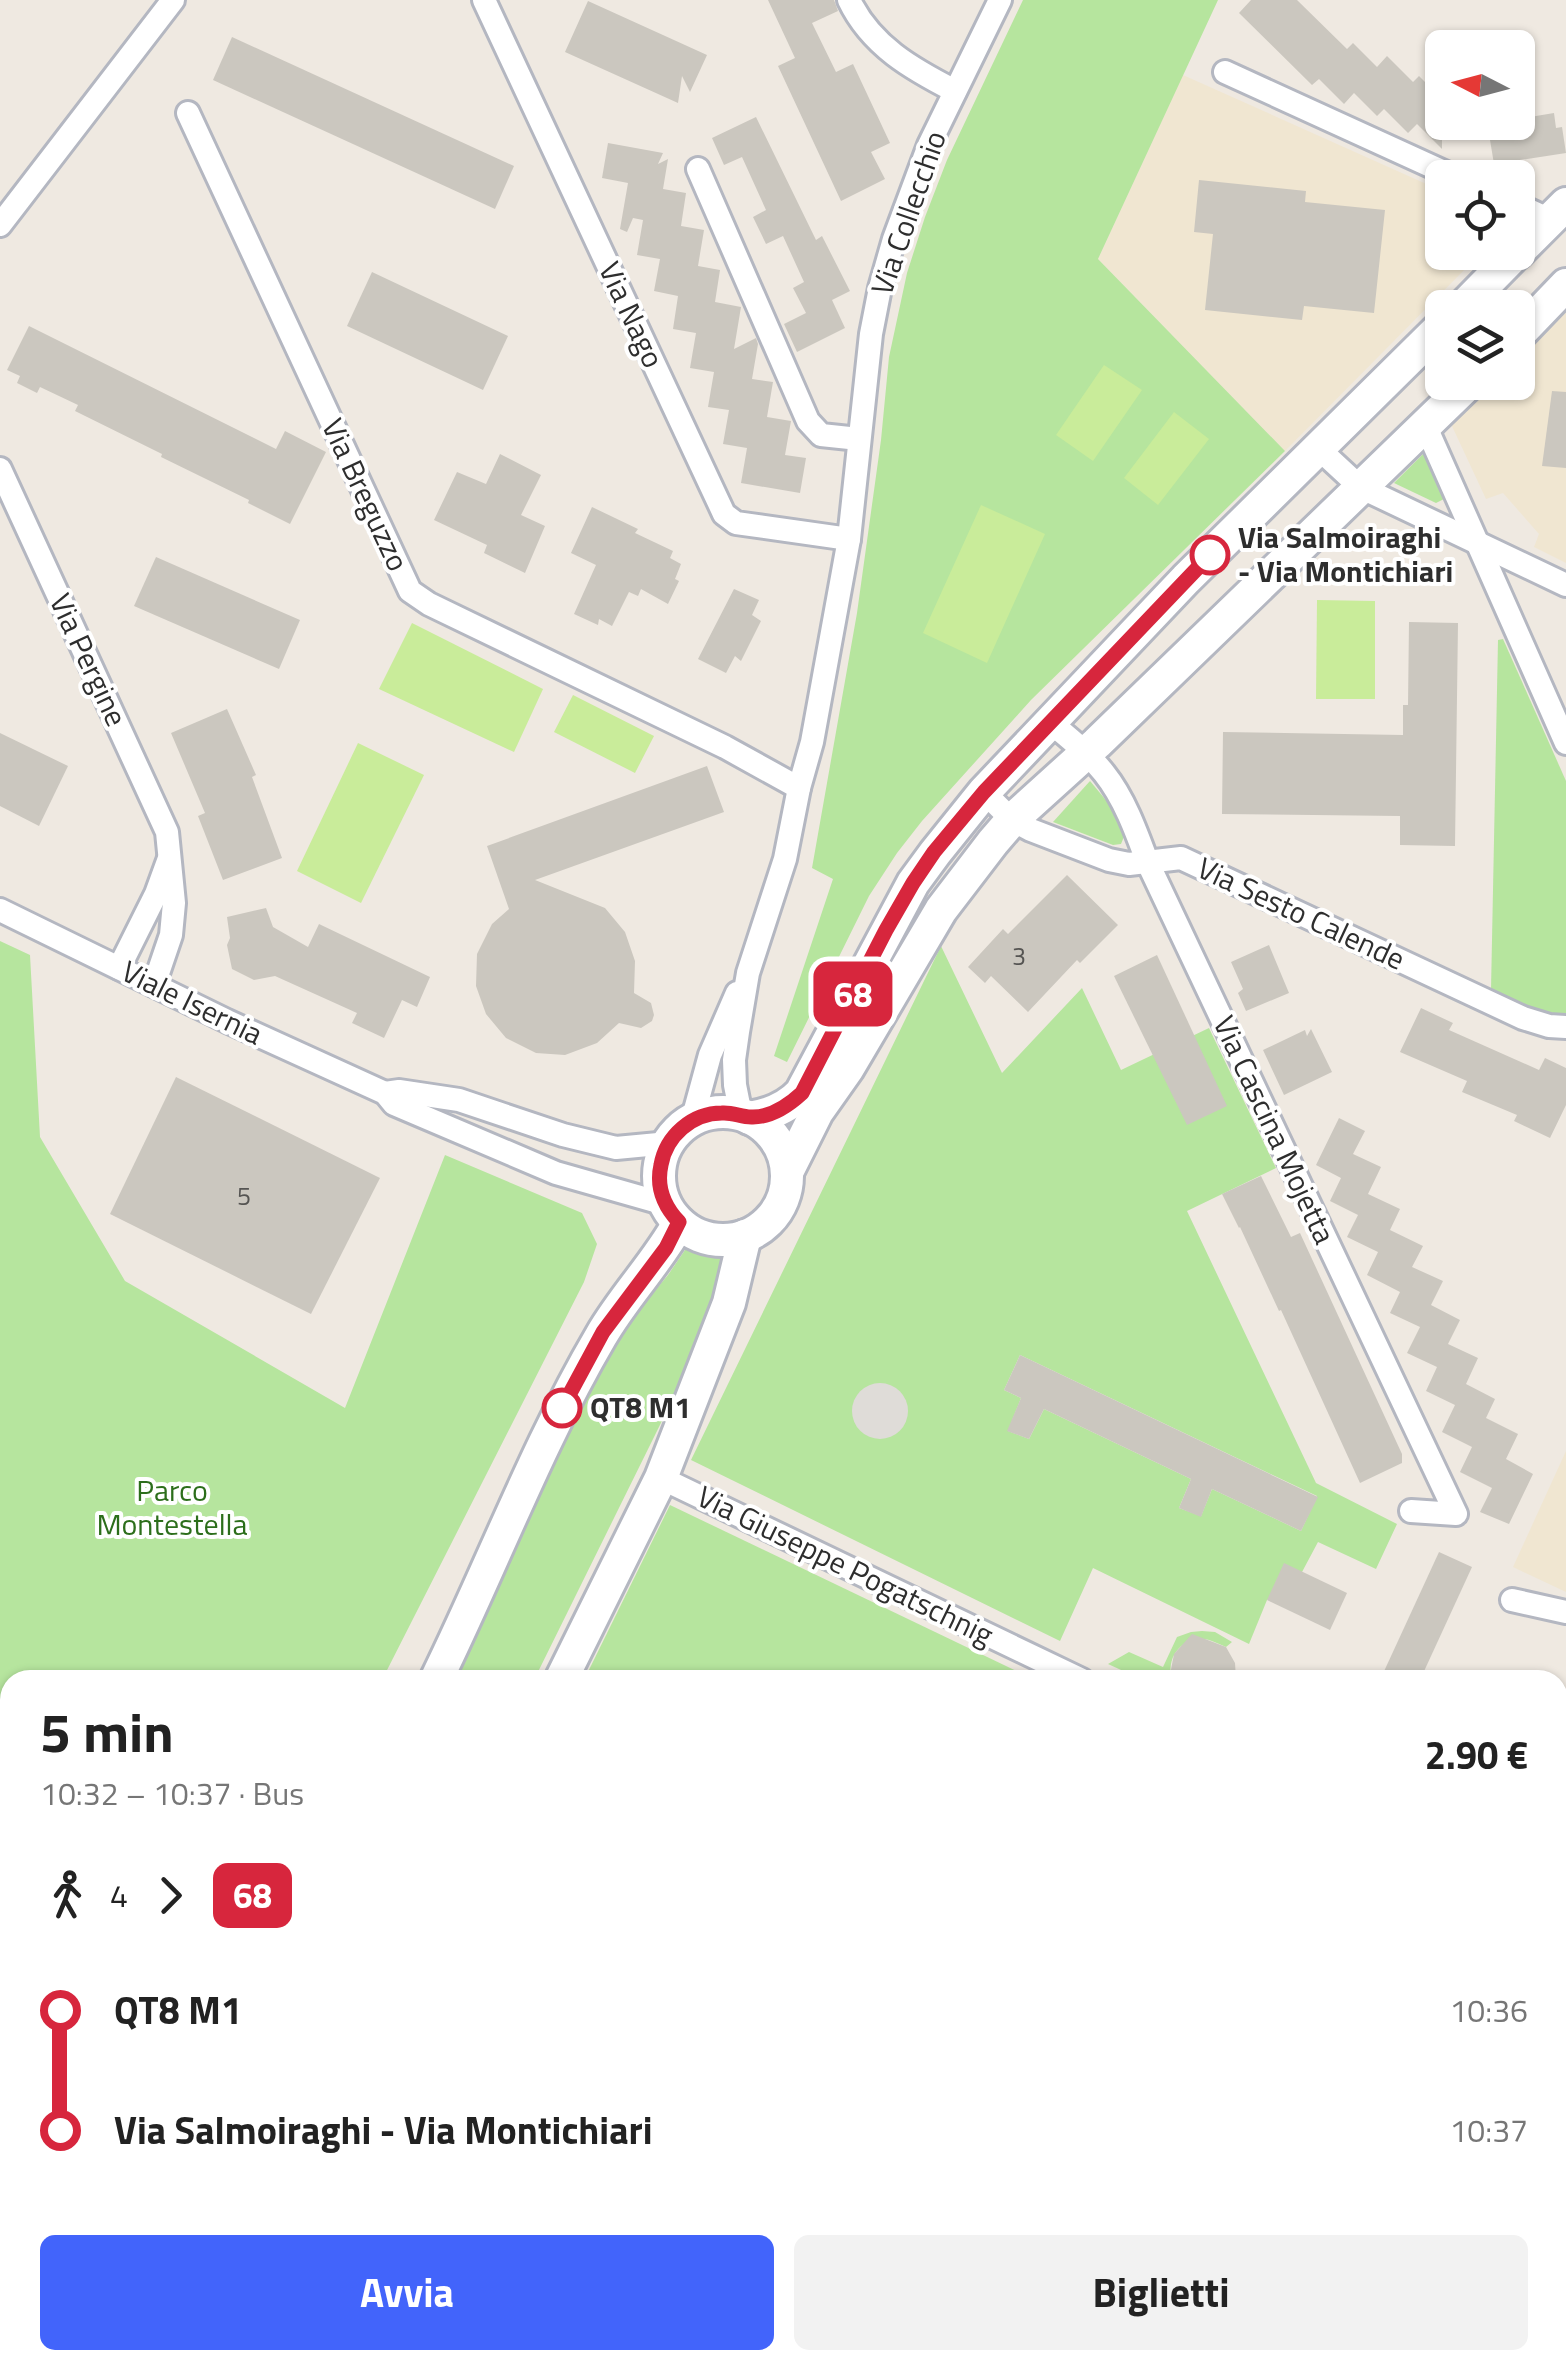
<!DOCTYPE html>
<html lang="it">
<head>
<meta charset="utf-8">
<style>
	:root { --surface:#fff; --page:#f2f2f2; --text:#222; --muted:#767676; --accent:#4264fb }
	body { margin:0; font-family:"Titillium Web",sans-serif; background:var(--page); color:var(--text); height:100vh; display:flex; flex-direction:column; font-size:38px; white-space:nowrap }
	* { box-sizing:border-box; margin:0 }
	p { font-size:32px; color:var(--muted) }
	.icon { flex:none; width:55px; height:55px; fill:none; stroke:currentColor; stroke-width:2; stroke-linecap:round; stroke-linejoin:round }
	.map { position:relative; flex:1; overflow:hidden }
	.details { position:absolute; left:0px; top:1670px; width:1568px; height:700px; display:flex; flex-direction:column; background:var(--surface); border-radius:30px 30px 0 0; box-shadow:0 2px 8px #0004 }
	.details>* { flex:none }
	.badge { padding:0 20px; border-radius:15px; font-size:35px; line-height:65px }
	.needle { width:65px; rotate:276deg }
	.fabs { position:absolute; left:1425px; top:30px; display:grid; gap:20px }
	.fabs a { display:grid; place-items:center; width:110px; height:110px; border-radius:15px; background:var(--surface); box-shadow:0 2px 8px #0004; font-size:50px }
	.map>.badge { position:absolute; translate:-50% -50%; box-shadow:0 0 0 5px #fff }
	.legs { display:flex; align-items:center; gap:15px; height:110px; padding:0 40px; font-size:32px }
	.legs p { margin-inline-start:auto }
	.head { display:flex; align-items:center; justify-content:space-between; height:170px; padding:0 40px }
	h1 { font-size:55px; font-weight:700; line-height:75px }
	.button { display:flex; gap:20px; margin-top:auto; padding:20px 40px }
	.button a { flex:1; height:115px; border-radius:15px; background:var(--accent); color:#fff; font-size:40px; font-weight:700; line-height:115px; text-align:center }
	.button a+a { background:var(--page); color:var(--text) }
	ul { padding:0 40px; list-style:none }
	li { display:flex; align-items:center; gap:35px; height:120px; font-size:38px }
	li i { display:grid; place-items:center; width:15px; height:100%; margin:0 12px; background:currentColor }
	li i::after { content:''; width:25px; height:25px; margin:-12px; border:8px solid; border-radius:50%; background:var(--surface) }
	li p { margin-inline-start:auto }
	li:first-child i { background:linear-gradient(#0000 50%,currentColor 0) }
	li:last-child i { background:linear-gradient(currentColor 50%,#0000 0) }
	.map>svg:first-child { display:block }
	.education { fill:#f0e6d1 }
	.green { fill:#b6e59e; fill-rule:evenodd }
	.pitch { fill:#c9ec9a }
	.plaza { fill:#dfdcd8 }
	.building { fill:#cbc7bf }
	.lines { fill:none; stroke-linecap:round; stroke-linejoin:round }
	.street-casing { stroke:#b4b7c1; stroke-width:28 }
	.secondary-casing { stroke:#b4b7c1; stroke-width:38 }
	.street { stroke:#fff; stroke-width:22 }
	.secondary { stroke:#fff; stroke-width:32 }
	.line-1-casing { stroke:#fff; stroke-width:22 }
	.line-1 { stroke:#d7263d; stroke-width:15 }
	.stop-1-dot { fill:#fff; stroke:#d7263d; stroke-width:5 }
	.labels { text-anchor:middle; stroke-width:8; stroke-linejoin:round; paint-order:stroke }
	.number-label { font-size:25px; fill:#555452 }
	.street-label { font-size:30px; fill:#2e2e2e; stroke:#fff }
	.stop-label { font-size:30px; font-weight:bold; fill:#2e2e2e; stroke:#fff; text-anchor:start }
	.park-label { font-size:30px; fill:#2c6e1b; stroke:#fff }
</style>
</head>
<body>
<div class="map">
<svg width="1566" height="2370" viewBox="0 0 1566 2370">
	<rect width="100%" height="100%" fill="#efe9e1"/>
	<g class="education">
		<path d="M1183,75l259,116v61l39,1 -196,198 -187,-192z"/>
		<path d="M1566,309v254l-32,-16 5,-13 -36,-41 -17,6 -35,-75 42,-41 25,-1v-24z"/>
		<path d="M1566,1451v141l-53,-25z"/>
		<path d="M0,1803h10v557h143l3,10h-156z"/>
		<path d="M435,2360h297l-5,10h-292z"/>
	</g>
	<g class="green">
		<path d="M1023,0h195l-120,259 187,192 -254,249 -109,121 -25,32 -28,43 -82,166 -13,-6 59,-177 -21,-11 45,-255 24,-173 8,-83 18,-84 18,-56 22,-57z"/>
		<path d="M1427,450l19,45 -2,4 -8,4 -42,-20z"/>
		<path d="M1503,639l63,142v235l-31,-6 -44,-20 7,-350z"/>
		<path d="M1090,781l20,24 15,29 -4,10 -8,1 -60,-23z"/>
		<path d="M0,941l30,14 10,182 85,144 220,127 100,-253 137,58 15,31 -13,38 -202,398h-372v123h-10z"/>
		<path d="M941,946l61,127 80,-85 39,82 88,-42 67,140 -89,43 129,272 81,41 -21,45 -58,-27 -16,30 -35,28 -18,44 -156,-76 -33,73 -369,-181zM1020,1355l297,141 -16,35 -89,-42 -11,27 -22,-8 12,-29 -147,-70 -15,30 -21,-8 13,-33 -17,-8z"/>
		<path d="M688,1249l37,7 -9,43 -20,53 -162,328h-86l157,-321 22,-35 41,-49 17,-25z"/>
		<path d="M670,1505l361,173 -2,2h-445z"/>
		<path d="M1202,1631l13,1 17,10 -6,5c-7,-3 -16,-8 -24,-8 -23,0 -36,20 -30,41h-29l-35,-16 21,-12 34,15 14,-30 14,-5z"/>
		<path d="M262,2360h173v10h-176z"/>
		<path d="M1192,2360h132l-5,10h-123z"/>
	</g>
	<g class="pitch">
		<path d="M1104,365l38,25 -49,71 -37,-26z"/>
		<path d="M1174,412l35,27 -51,66 -34,-27z"/>
		<path d="M981,505l64,29 -58,129 -64,-30z"/>
		<path d="M1317,600l58,1v98h-59z"/>
		<path d="M412,623l131,66 -29,63 -135,-63z"/>
		<path d="M573,695l81,41 -19,37 -81,-41z"/>
		<path d="M358,743l66,32 -63,128 -64,-32z"/>
	</g>
	<circle class="plaza" cx="880" cy="1411" r="28"/>
	<g class="building">
		<path d="M768,0h66l4,11 -26,12 24,49 17,-8 37,79 -19,9 14,27 -44,22 -63,-135 17,-8z"/>
		<path d="M1251,0h46l50,49 6,-6 24,24 10,-11 26,26 6,-6 23,23v50l-25,-25 -9,9 -24,-24 -7,7 -23,-23 -10,11 -25,-25 -7,6 -73,-72z"/>
		<path d="M588,1l119,54 -17,37 -8,-16 -4,27 -113,-51z"/>
		<path d="M232,37l282,129 -19,43 -282,-129z"/>
		<path d="M1554,113l2,15 6,-1 4,26 -72,11 -7,-42h31v-3z"/>
		<path d="M756,117l60,123 6,-4 28,55 -18,9 13,28 -48,24 -13,-28 22,-11 -13,-25 11,-6 -21,-46 -17,8 -13,-27 13,-7 -24,-53 -18,8 -12,-27z"/>
		<path d="M608,143l55,10 -5,11 10,-5 -5,30 23,4 -5,33 23,4 -6,36 22,4 -5,32 26,5 -7,42 22,-11 2,6 -6,35 21,3 -6,35 24,4 -6,34 21,3 -6,35 -59,-10 6,-35 -24,-4 6,-34 -21,-3 6,-35 -24,-4 6,-35 -23,-4 5,-33 -24,-5 6,-32 -23,-4 6,-35 -10,-2 -6,14 -7,-3 8,-46 -26,-5z"/>
		<path d="M1199,180l107,11 -1,11 80,8 -11,103 -70,-7 -2,14 -97,-10 8,-76 -19,-2z"/>
		<path d="M372,272l136,64 -25,54 -136,-64z"/>
		<path d="M29,326l247,123 9,-18 41,21 -36,72 -42,-21 1,-3 -88,-43 1,-3 -87,-43 3,-6 -38,-18 -3,6 -20,-10 3,-7 -13,-6z"/>
		<path d="M1552,391l14,1v76l-24,-2z"/>
		<path d="M500,454l41,21 -20,40 24,11 -20,47 -41,-20 3,-8 -53,-25 23,-48 29,12z"/>
		<path d="M592,507l46,22 -3,4 38,18 -3,7 11,6 -6,15 4,2 -11,23 -27,-15 -3,7 -9,-4 -17,34 -13,-7 -1,6 -24,-11 22,-49 -25,-12z"/>
		<path d="M156,557l144,63 -21,49 -145,-63z"/>
		<path d="M734,589l25,11 -7,15 9,6 -20,40 -6,-5 -9,17 -28,-14z"/>
		<path d="M1409,622l49,1 -3,223 -55,-1v-29l-178,-2 1,-82 180,3v-30h5z"/>
		<path d="M227,709l29,66 -4,2 30,81 -59,22 -25,-64 7,-3 -34,-80z"/>
		<path d="M0,733l68,33 -29,60 -39,-20z"/>
		<path d="M707,766l17,46 -189,68 70,28 20,24 10,29 -1,32 17,10 3,12 -2,6 -11,7 -22,-5 -22,20 -32,12 -29,-2 -30,-15 -20,-24 -10,-28 1,-32 15,-30 17,-15 -22,-63z"/>
		<path d="M1067,875l51,50 -38,38 -3,-3 -49,52 -37,-36 -6,7 -17,-16 35,-38 5,5z"/>
		<path d="M266,908l7,19 35,20 11,-23 111,53 -13,30 -15,-7 -18,38 -32,-15 5,-10 -82,-37 -21,4 -22,-11 -5,-24 3,-7 -3,-21z"/>
		<path d="M1269,945l20,48 -43,18 -8,-18 5,-4 -12,-27z"/>
		<path d="M1157,955l70,151 -40,19 -73,-149z"/>
		<path d="M1421,1008l32,15 -4,7 90,40 6,-12 21,10v37l-16,33 -36,-17 3,-6 -55,-23 5,-11 -67,-29z"/>
		<path d="M1311,1029l21,43 -48,23 -21,-45 42,-20 2,6z"/>
		<path d="M176,1077l204,101 -69,136 -201,-100z"/>
		<path d="M1339,1118l26,13 -12,23 28,13 -13,27 32,15 -10,21 33,16 -11,21 31,14 -12,24 29,15 -12,24 30,14 -12,26 29,15 -9,19 32,16 -12,25 27,15 -24,50 -29,-12 12,-24 -32,-16 12,-25 -30,-15 13,-27 -29,-14 11,-24 -30,-14 13,-26 -30,-14 10,-21 -33,-17 11,-23 -31,-15 11,-22 -28,-14 11,-23 -25,-13z"/>
		<path d="M1261,1176l30,61 9,-4 102,221v9l-42,20 -79,-173 -2,1 -39,-84 -1,1 -17,-34z"/>
		<path d="M1020,1355l298,142 -17,34 -89,-42 -11,28 -22,-9 12,-29 -147,-70 -15,30 -22,-8 14,-33 -17,-8z"/>
		<path d="M1439,1552l33,15 -52,113h-40z"/>
		<path d="M1284,1563l63,30 -17,37 -63,-30z"/>
		<path d="M1192,1634l34,13 9,16 1,17h-67l5,-26z"/>
	</g>
	<g class="lines">
		<defs>
			<g id="street">
				<path d="M484,0l240,514 12,9 113,16"/>
				<path d="M849,0c22,46 63,69 106,91"/>
				<path d="M1225,72l232,106"/>
				<path d="M188,113l222,478 19,13 296,143 74,41"/>
				<path d="M698,169l110,252 13,14 38,4"/>
				<path d="M1518,205l32,15"/>
				<path d="M0,225l173,-225"/>
				<path d="M1426,427l140,316"/>
				<path d="M1319,449l41,38 206,98"/>
				<path d="M0,469l167,363 7,71 -3,32 -17,50"/>
				<path d="M1051,723c18,15 38,31 53,50 20,25 32,58 43,88l309,653 -45,-3"/>
				<path d="M984,792l28,28 19,10 78,30 20,4 52,-6 342,160 26,8 17,1"/>
				<path d="M0,910l227,111 158,72 9,11 162,69 109,31"/>
				<path d="M119,968l37,-74 12,-33"/>
				<path d="M385,1093l14,-2 60,9 104,35 53,13 53,-5"/>
				<path d="M741,1115l-6,-30 -1,-25 4,-28 10,-59 37,-114 14,-71 13,-46 37,-203 22,-205 9,-46 14,-49 35,-94 71,-145"/>
				<path d="M692,1121l18,-66 27,-62"/>
				<path d="M661,1478l421,202"/>
				<path d="M1512,1600l54,12"/>
				<path d="M1558,1901l8,4"/>
				<path d="M1558,2146l8,5"/>
				<path d="M1558,2286l8,4"/>
				<path d="M809,2360l22,10"/>
				<path d="M1430,2360l20,10"/>
			</g>
			<g id="secondary">
				<path d="M1518,252l48,-48"/>
				<path d="M1462,308l55,-56"/>
				<path d="M1518,335l48,-50"/>
				<circle cx="723" cy="1176" r="64"/>
				<path d="M749,1118c20,-3 38,-10 52,-25l112,-210 22,-30 49,-61 202,-213 256,-253"/>
				<path d="M787,1172l30,-60 31,-44 93,-158 52,-68 19,-22 85,-77 373,-361"/>
				<path d="M436,1680c56,-114 101,-235 165,-344 23,-40 56,-73 78,-113"/>
				<path d="M561,1680l100,-202 68,-175 16,-67"/>
				<path d="M221,2370l3,-10"/>
			</g>
		</defs>
		<use href="#street" class="street-casing"/>
		<use href="#secondary" class="secondary-casing"/>
		<use href="#street" class="street"/>
		<use href="#secondary" class="secondary"/>
	</g>
	<g class="lines">
		<defs>
			<path id="line-1" d="M562,1408l41,-76 63,-84 13,-26c-15,-16 -23,-35 -18,-57 5,-29 31,-52 61,-52 11,-1 21,5 31,4 18,0 36,-12 49,-24l84,-163 27,-47 21,-31 50,-60 226,-237"/>
		</defs>
		<use href="#line-1" class="line-1-casing"/>
		<use href="#line-1" class="line-1"/>
	</g>
	<g class="stop-1-dot">
		<circle cx="1210" cy="555" r="18"/>
		<circle cx="562" cy="1408" r="18"/>
	</g>
	<g class="labels">
		<g class="number-label">
			<text x="1019" y="965">3</text>
			<text x="244" y="1205">5</text>
		</g>
		<g class="street-label">
			<text transform="translate(909 213) rotate(-71)" y="10">Via Collecchio</text>
			<text transform="translate(631 315) rotate(65)" y="10">Via Nago</text>
			<text transform="translate(365 495) rotate(65)" y="10">Via Breguzzo</text>
			<text transform="translate(88 660) rotate(65)" y="10">Via Pergine</text>
			<text transform="translate(1301 914) rotate(25)" y="10">Via Sesto Calende</text>
			<text transform="translate(192 1003) rotate(26)" y="10">Viale Isernia</text>
			<text transform="translate(1274 1130) rotate(65)" y="10">Via Cascina Mojetta</text>
			<text transform="translate(845 1566) rotate(26)" y="10">Via Giuseppe Pogatschnig</text>
		</g>
		<g class="stop-label">
			<text x="1238" y="548">Via Salmoiraghi<tspan x="1238" dy="34">- Via Montichiari</tspan></text>
			<text x="590" y="1418">QT8 M1</text>
		</g>
		<g class="park-label">
			<text x="172" y="1501">Parco<tspan x="172" dy="34">Montestella</tspan></text>
		</g>
	</g>
</svg>
<div class="fabs">
<a><svg class="needle" viewBox="-14 -14 28 28"><path d="M0-13l5 13h-10z" fill="#e53935"/><path d="M0 13l5-13h-10z" fill="#767676"/></svg></a>
<a><svg class="icon" aria-label="locate" viewBox="0 0 24 24"><circle cx="12" cy="12" r="6"/><path d="M12 2v4M12 18v4M2 12h4M18 12h4"/></svg></a>
<a><svg class="icon" aria-label="layers" viewBox="0 0 24 24"><path d="M12 4l9 5-9 5-9-5zM3 14l9 5 9-5"/></svg></a>
</div>
<b class="badge" style="left:853px;top:994px;background:#d7263d;color:#fff">68</b>
<section class="details">
<div class="head"><div><h1>5 min</h1><p>10:32 – 10:37 · Bus</p></div><b>2.90 €</b></div>
<div class="legs"><svg class="icon" aria-label="walk" viewBox="0 0 24 24"><circle cx="13" cy="4" r="2"/><path d="M13 8l-2 6 4 7M11 14l-3 7M7 12l3-4h3l4 4"/></svg>4<svg class="icon" aria-label="forward" viewBox="0 0 24 24"><path d="M9 5l7 7-7 7"/></svg><b class="badge" style="background:#d7263d;color:#fff">68</b></div>
<ul>
<li><i style="color:#d7263d"></i><b>QT8 M1</b><p>10:36</p></li>
<li><i style="color:#d7263d"></i><b>Via Salmoiraghi - Via Montichiari</b><p>10:37</p></li>
</ul>
<div class="button"><a>Avvia</a><a>Biglietti</a></div>
</section>
</div>
</body>
</html>
